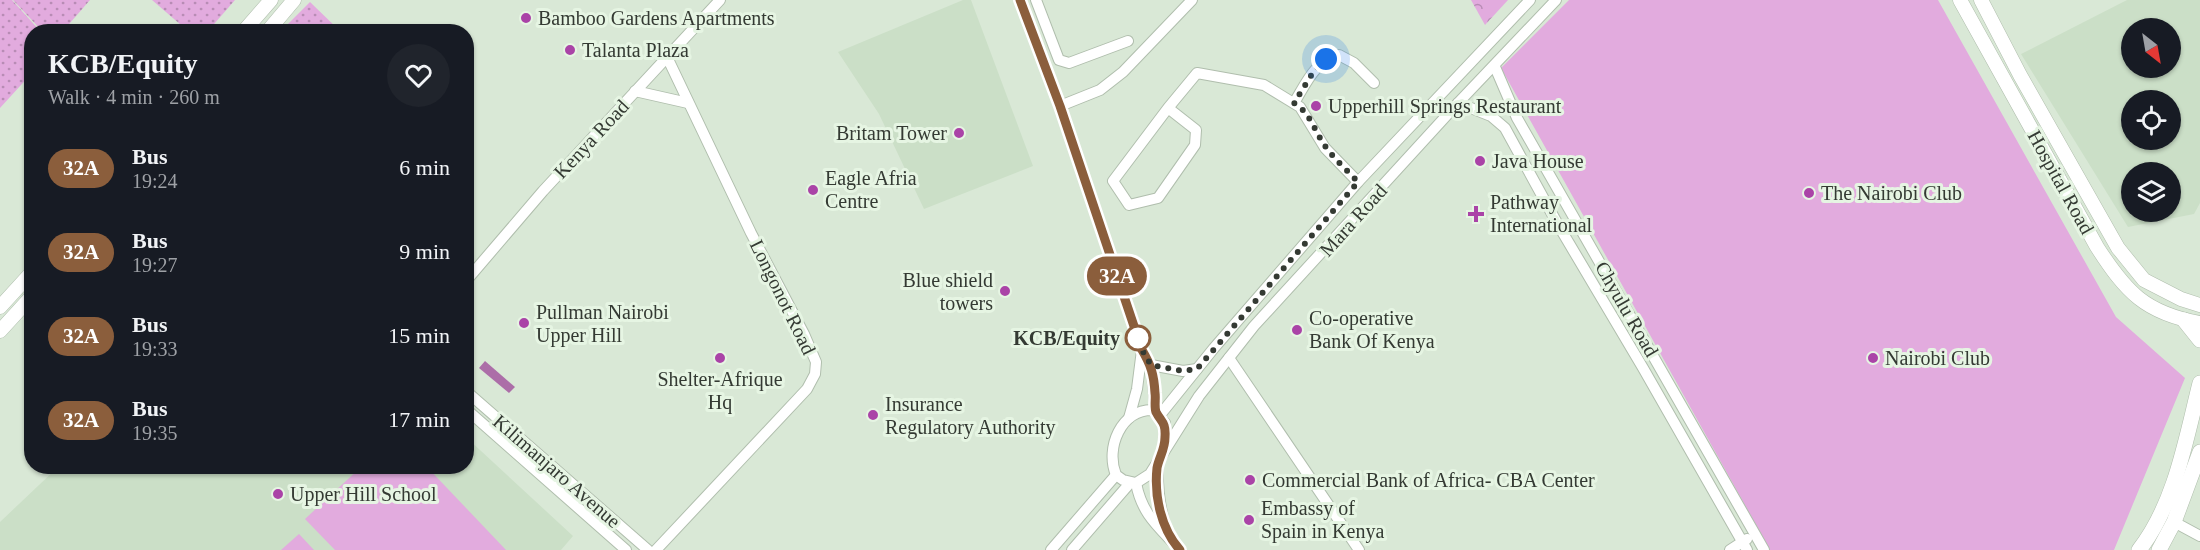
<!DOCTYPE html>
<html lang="en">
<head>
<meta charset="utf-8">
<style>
	:root { --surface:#171b24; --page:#20242c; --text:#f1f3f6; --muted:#9ea1a6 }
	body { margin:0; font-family:Georgia,serif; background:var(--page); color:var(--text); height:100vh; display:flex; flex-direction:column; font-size:22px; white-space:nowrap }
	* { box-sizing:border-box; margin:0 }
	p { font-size:20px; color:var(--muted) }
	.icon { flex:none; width:33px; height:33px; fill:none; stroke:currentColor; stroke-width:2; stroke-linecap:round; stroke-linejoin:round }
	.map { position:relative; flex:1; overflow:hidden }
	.details { position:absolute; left:24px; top:24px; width:450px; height:450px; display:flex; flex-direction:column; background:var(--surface); border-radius:24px; box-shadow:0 2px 4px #0004 }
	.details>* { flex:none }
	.badge { padding:0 12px; border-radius:20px; font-size:21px; line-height:39px }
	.needle { width:39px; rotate:149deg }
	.buttons { position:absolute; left:2121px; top:18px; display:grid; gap:12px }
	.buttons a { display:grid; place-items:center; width:60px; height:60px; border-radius:50%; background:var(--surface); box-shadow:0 2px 4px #0004; font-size:30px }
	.you { position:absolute; width:30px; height:30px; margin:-15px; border:4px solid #fff; border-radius:50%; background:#1a73e8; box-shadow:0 0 0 9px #1a73e833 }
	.map>.badge { position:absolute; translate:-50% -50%; box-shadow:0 0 0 3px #fff }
	.round { display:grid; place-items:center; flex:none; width:63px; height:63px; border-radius:32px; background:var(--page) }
	.head { display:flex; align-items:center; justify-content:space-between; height:102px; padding:0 24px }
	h1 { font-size:28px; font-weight:700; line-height:45px }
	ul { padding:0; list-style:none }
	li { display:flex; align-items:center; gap:18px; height:84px; padding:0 24px }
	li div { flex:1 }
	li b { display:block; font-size:22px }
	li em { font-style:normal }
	li .badge { min-width:66px; font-weight:700; text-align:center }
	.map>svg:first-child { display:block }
	.built { fill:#cbdfc7; fill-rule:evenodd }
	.grass { fill:url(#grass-dots) }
	.park { fill:url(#park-crowns) }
	.pitch { fill:#e2abde }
	.water { fill:#ac6ea8 }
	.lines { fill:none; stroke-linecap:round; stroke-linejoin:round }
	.minor-casing { stroke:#b0bead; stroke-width:12 }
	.tertiary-casing { stroke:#b0bead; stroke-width:15 }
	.secondary-casing { stroke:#b0bead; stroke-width:16 }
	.minor { stroke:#fff; stroke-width:10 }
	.tertiary { stroke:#fff; stroke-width:14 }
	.secondary { stroke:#fff; stroke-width:15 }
	.line-casing { stroke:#fff; stroke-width:14 }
	.line { stroke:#8b5e3c; stroke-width:9 }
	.walk { stroke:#343a33; stroke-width:6; stroke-dasharray:0 10.8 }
	.poi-dot { fill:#aa43a7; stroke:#e6f5e3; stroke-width:2 }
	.stop-dot { fill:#fff; stroke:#8b5e3c; stroke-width:3 }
	.labels { text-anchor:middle; stroke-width:6; stroke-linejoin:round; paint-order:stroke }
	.poi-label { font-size:20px; fill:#343a33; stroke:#e6f5e3; text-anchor:start }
	.street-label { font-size:20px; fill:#343a33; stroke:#e6f5e3 }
	.stop-label { font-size:20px; font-weight:bold; fill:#343a33; stroke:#e6f5e3; text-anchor:end }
</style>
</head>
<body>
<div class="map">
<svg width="2200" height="550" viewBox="0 0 2200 550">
	<defs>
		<pattern id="grass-dots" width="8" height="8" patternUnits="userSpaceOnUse" patternTransform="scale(1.5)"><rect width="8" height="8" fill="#e2abde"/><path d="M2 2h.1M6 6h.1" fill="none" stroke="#b88cb5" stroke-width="1.8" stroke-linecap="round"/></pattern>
		<pattern id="park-crowns" width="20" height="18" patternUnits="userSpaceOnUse" patternTransform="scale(1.5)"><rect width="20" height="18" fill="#e2abde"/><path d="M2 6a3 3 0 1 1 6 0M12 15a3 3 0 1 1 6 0" fill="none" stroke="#b88cb5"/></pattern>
	</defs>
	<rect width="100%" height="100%" fill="#d9e8d6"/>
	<g class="built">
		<path d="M963,0h8l62,166 -109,43 -45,-95 -41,-62z"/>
		<path d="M2127,0h73v203l-6,11 -66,13 -107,-173zM2170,28v40h-38v-40zM2170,100v40h-38v-40zM2132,172h38v40h-38z"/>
		<path d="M467,438l106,98 -12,14h-561v-28l58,-55 408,-1z"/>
	</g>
	<g class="grass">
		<path d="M0,0h12l28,31 -8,1 -1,42 -31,34z"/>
		<path d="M13,0h77l-27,31 -20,1z"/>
		<path d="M152,0h83l-27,31 -19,1z"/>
		<path d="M310,2l30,29h-59z"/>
	</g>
	<path class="park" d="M1471,0h37l-23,25z"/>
	<g class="pitch">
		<path d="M1569,0h369l178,317 69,61 -71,172h-344l-269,-482z"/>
		<path d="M361,467h66l79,83h-171l-30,-31z"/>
		<path d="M299,534l15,16h-33z"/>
	</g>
	<path class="water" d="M485,361l30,26 -6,6 -30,-25z"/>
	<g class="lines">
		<defs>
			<g id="minor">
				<path d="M1020,0l40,106 82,244 9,15 5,47"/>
				<path d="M1036,0l23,60 10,3 59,-22"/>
				<path d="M1495,67l22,51 247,432"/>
				<path d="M635,91l53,12"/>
				<path d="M1294,103c13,-21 20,-41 45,-48l15,8 20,20"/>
				<path d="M1458,103l33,13 14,12 52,95 86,145 104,182"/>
				<path d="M1060,106l40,-16 23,-18 69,-72"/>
				<path d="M1168,108l-55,73 16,24 29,-7 37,-53 1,-15 -28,-22 29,-35 67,12 36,22 25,41 33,34"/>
				<path d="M466,281l77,-90 177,-191"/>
				<path d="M1229,358l130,192"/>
				<path d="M1151,365l32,6 14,-2"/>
				<path d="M466,391l182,159"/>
				<path d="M466,409l160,141"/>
				<path d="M1160,415l54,-67 144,-166 172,-182"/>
				<path d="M1129,418l8,-29 5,-39"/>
				<path d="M1164,451l1,-28 -12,-13c-32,-1 -48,38 -37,65l7,5 13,3 14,-9 49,-78 55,-70 204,-223 98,-103"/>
				<path d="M1158,465c-1,25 2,46 10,70"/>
				<path d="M1136,483c6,32 23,44 44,67"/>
				<path d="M2174,522l26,14"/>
				<path d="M656,550l151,-161 8,-15 1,-12 -12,-28 -53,-101 -84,-176"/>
				<path d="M1051,550l65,-75"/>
				<path d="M1072,550l58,-67"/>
				<path d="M1730,550l17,-11"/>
			</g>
			<g id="tertiary">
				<path d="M1960,0l137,247c29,45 48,66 103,76"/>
				<path d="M1981,0l39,75 98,173 26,32 37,19 19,6"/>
				<path d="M243,32l28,-32"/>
				<path d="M267,32l27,-32"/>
				<path d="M0,307l32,-35"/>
				<path d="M0,331l32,-35"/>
			</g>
			<g id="secondary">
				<path d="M2184,320l16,20"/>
				<path d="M2139,550c36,-46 47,-111 61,-167"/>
				<path d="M2159,550l15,-28 26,-70"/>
			</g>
		</defs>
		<use href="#minor" class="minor-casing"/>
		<use href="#tertiary" class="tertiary-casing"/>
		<use href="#secondary" class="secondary-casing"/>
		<use href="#minor" class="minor"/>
		<use href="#tertiary" class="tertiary"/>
		<use href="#secondary" class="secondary"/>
	</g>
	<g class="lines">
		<defs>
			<path id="line" d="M1020,0l40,106 82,244c9,15 12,25 13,43 1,5 -1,14 1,19 5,10 10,10 9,25 0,13 -6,20 -8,31 -3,28 4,61 23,82"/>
		</defs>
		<use href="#line" class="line-casing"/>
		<use href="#line" class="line"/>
		<path class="walk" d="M1138,338l-3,-8 7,20 9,15 32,6 14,-2 161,-187c-11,-12 -24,-23 -33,-36 -10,-14 -15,-34 -31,-43l20,-32 12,-12"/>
	</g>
	<g class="poi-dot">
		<circle cx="526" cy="18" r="6"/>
		<circle cx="570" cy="50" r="6"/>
		<circle cx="1316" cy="106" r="6"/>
		<circle cx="959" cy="133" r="6"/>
		<circle cx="1480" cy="161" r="6"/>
		<circle cx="813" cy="190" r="6"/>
		<circle cx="1809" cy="193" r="6"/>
		<path d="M1473 205h6v6h6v6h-6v6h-6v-6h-6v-6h6z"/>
		<circle cx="1005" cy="291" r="6"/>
		<circle cx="524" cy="323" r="6"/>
		<circle cx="1297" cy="330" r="6"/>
		<circle cx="720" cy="358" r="6"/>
		<circle cx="1873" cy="358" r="6"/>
		<circle cx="873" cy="415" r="6"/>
		<circle cx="1250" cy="480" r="6"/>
		<circle cx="278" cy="494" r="6"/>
		<circle cx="1249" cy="520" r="6"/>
	</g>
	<circle class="stop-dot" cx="1138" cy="338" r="12"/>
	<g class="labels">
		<g class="poi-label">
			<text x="538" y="25">Bamboo Gardens Apartments</text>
			<text x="582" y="57">Talanta Plaza</text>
			<text x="1328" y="113">Upperhill Springs Restaurant</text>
			<text x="947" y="140" text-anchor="end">Britam Tower</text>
			<text x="1492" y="168">Java House</text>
			<text x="825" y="185">Eagle Afria<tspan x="825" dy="23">Centre</tspan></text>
			<text x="1821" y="200">The Nairobi Club</text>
			<text x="1490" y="209">Pathway<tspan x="1490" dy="23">International</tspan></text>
			<text x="993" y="287" text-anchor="end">Blue shield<tspan x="993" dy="23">towers</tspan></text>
			<text x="536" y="319">Pullman Nairobi<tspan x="536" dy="23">Upper Hill</tspan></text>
			<text x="1309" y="325">Co-operative<tspan x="1309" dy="23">Bank Of Kenya</tspan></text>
			<text x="1885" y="365">Nairobi Club</text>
			<text x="720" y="386" text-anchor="middle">Shelter-Afrique<tspan x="720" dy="23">Hq</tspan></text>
			<text x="885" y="411">Insurance<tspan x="885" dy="23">Regulatory Authority</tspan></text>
			<text x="1262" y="487">Commercial Bank of Africa- CBA Center</text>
			<text x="290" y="501">Upper Hill School</text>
			<text x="1261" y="515">Embassy of<tspan x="1261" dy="23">Spain in Kenya</tspan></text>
		</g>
		<g class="street-label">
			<text transform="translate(591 139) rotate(-47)" y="7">Kenya Road</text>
			<text transform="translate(2061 182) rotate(61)" y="7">Hospital Road</text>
			<text transform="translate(1353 220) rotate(-48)" y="7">Mara Road</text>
			<text transform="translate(783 297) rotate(64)" y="7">Longonot Road</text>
			<text transform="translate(1627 309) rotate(60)" y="7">Chyulu Road</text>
			<text transform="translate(557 471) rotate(41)" y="7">Kilimanjaro Avenue</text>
		</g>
		<g class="stop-label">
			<text x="1120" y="345">KCB/Equity</text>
		</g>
	</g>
</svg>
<div class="buttons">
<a><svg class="needle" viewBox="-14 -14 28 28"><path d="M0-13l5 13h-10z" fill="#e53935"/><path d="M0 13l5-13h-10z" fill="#9ea1a6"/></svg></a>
<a><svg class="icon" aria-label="locate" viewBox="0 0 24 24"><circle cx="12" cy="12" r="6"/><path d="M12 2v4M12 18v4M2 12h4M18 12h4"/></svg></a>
<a><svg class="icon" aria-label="layers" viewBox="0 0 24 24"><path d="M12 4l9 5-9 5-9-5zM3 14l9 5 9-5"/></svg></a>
</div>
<div class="you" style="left:1326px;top:59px"></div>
<b class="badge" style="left:1117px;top:276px;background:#8b5e3c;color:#fff">32A</b>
<section class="details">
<div class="head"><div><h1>KCB/Equity</h1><p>Walk · 4 min · 260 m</p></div><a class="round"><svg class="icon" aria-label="heart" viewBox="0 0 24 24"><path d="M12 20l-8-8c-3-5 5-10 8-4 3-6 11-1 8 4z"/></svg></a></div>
<ul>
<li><span class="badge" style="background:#8b5e3c;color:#fff">32A</span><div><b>Bus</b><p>19:24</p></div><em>6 min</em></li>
<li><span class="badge" style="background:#8b5e3c;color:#fff">32A</span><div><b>Bus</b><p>19:27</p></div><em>9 min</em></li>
<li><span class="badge" style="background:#8b5e3c;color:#fff">32A</span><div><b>Bus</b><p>19:33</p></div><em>15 min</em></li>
<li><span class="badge" style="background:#8b5e3c;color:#fff">32A</span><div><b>Bus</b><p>19:35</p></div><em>17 min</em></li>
</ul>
</section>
</div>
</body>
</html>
